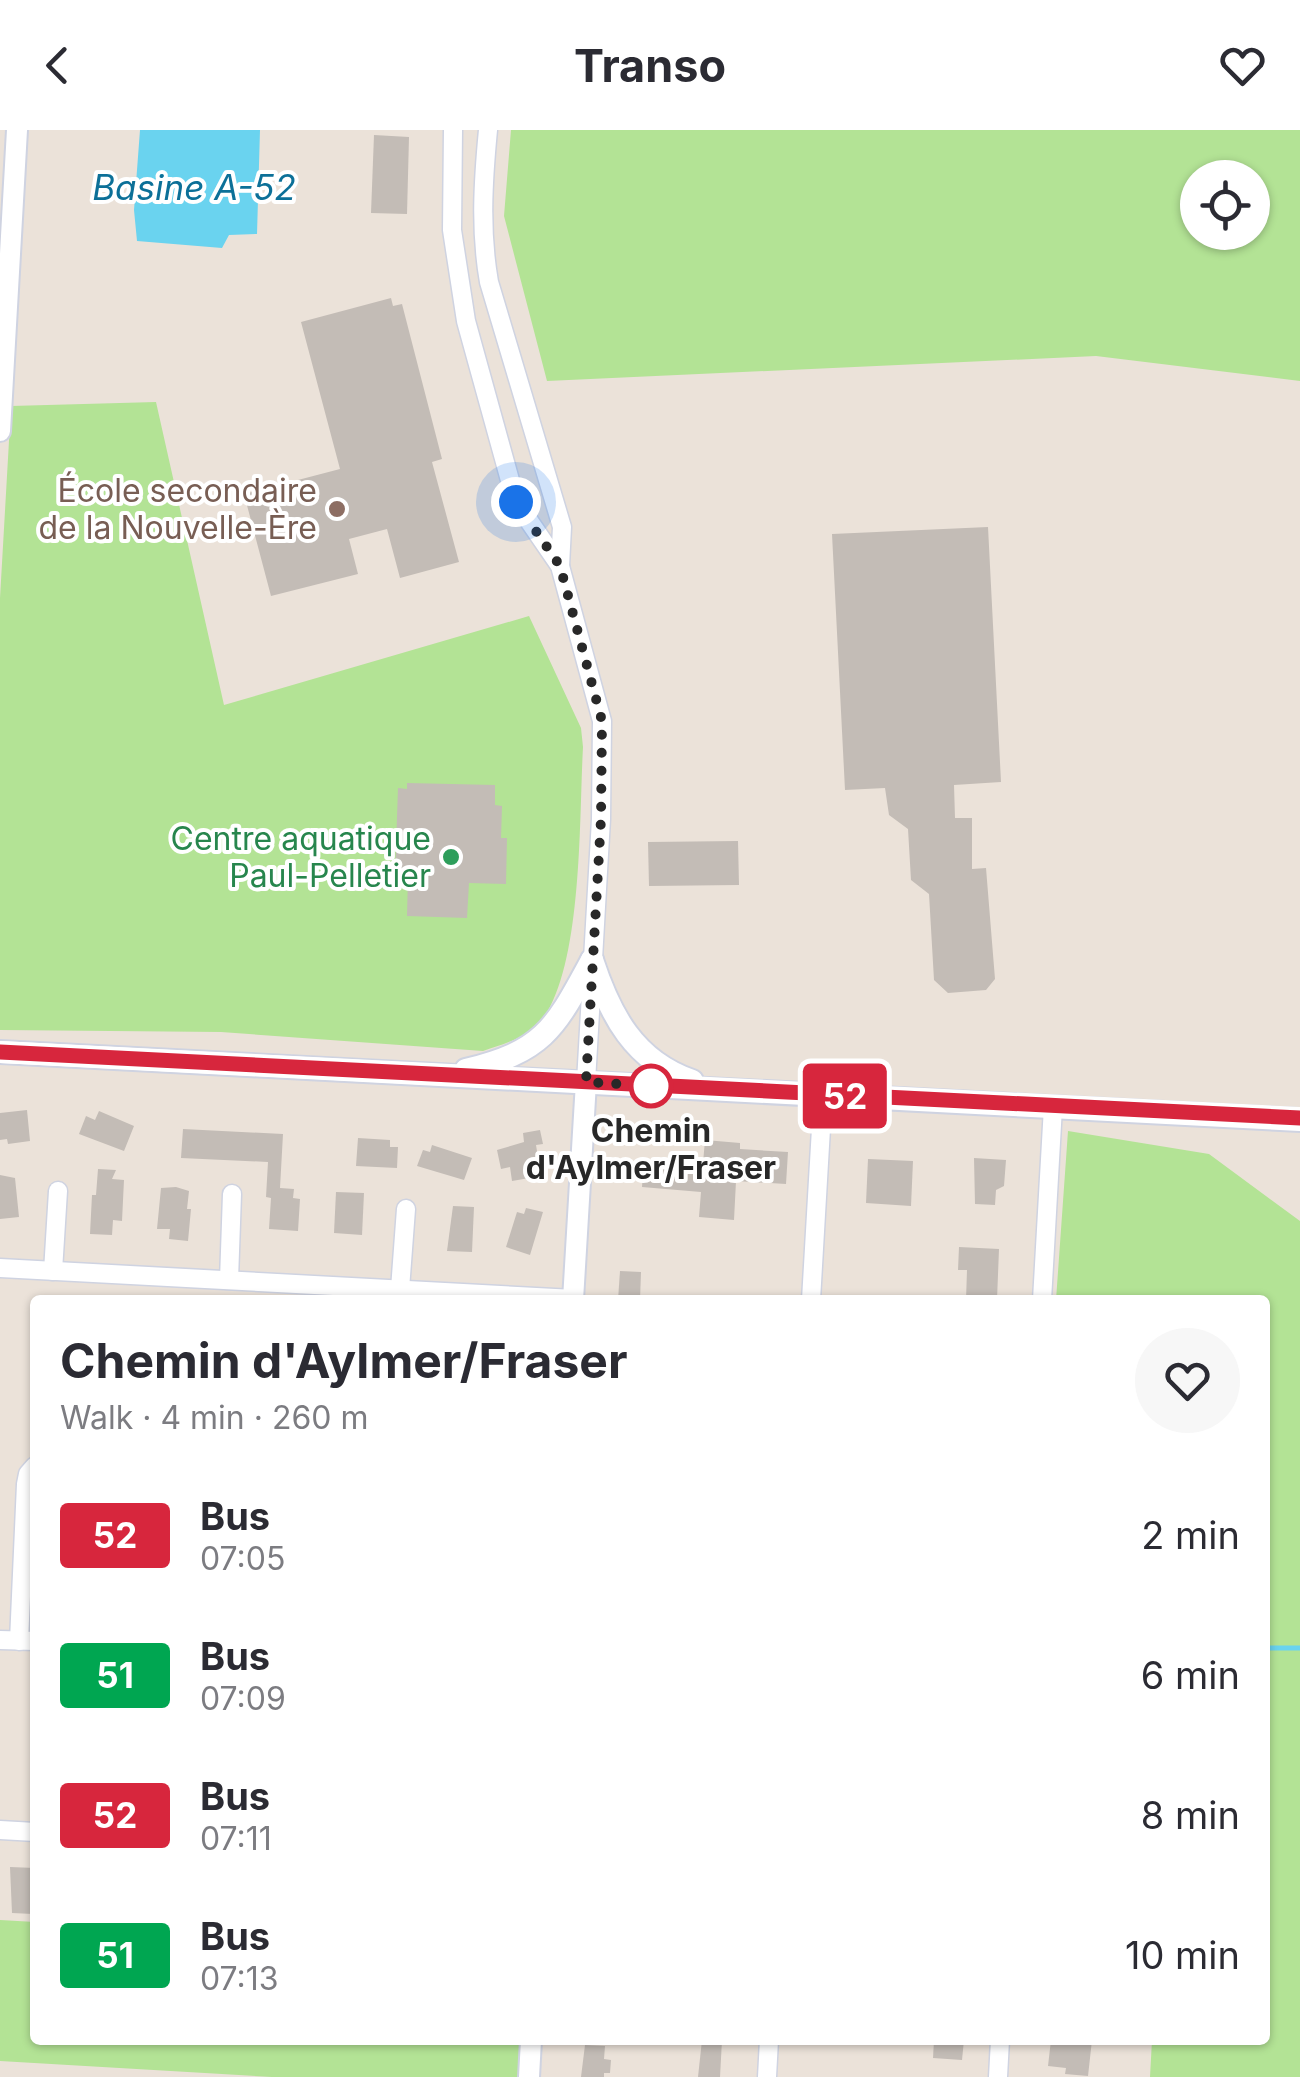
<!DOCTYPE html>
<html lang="en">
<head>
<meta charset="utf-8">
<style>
	:root { --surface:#fff; --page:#f7f7f7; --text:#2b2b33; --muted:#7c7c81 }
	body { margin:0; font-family:Inter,sans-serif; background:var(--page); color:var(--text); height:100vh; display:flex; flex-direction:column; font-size:38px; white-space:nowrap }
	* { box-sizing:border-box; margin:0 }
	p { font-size:32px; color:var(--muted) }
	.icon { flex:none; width:55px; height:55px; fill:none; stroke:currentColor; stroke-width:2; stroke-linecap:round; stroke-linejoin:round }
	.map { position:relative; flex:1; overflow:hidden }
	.drawer { position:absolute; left:30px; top:1165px; width:1240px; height:750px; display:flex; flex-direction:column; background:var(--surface); border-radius:10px; box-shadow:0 2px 8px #0004 }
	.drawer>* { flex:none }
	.badge { padding:0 20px; border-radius:8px; font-size:35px; line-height:65px }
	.fabs { position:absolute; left:1180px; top:30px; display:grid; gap:20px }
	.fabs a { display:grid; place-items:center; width:90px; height:90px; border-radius:50%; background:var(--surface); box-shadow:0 2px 8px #0004; font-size:50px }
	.you { position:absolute; width:50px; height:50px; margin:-25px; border:8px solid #fff; border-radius:50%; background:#1a73e8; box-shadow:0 0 0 15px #1a73e833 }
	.map>.badge { position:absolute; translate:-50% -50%; box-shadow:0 0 0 5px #fff }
	.round { display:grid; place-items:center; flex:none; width:105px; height:105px; border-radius:52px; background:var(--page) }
	.summary { display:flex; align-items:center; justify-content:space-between; height:170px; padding:0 30px }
	h1 { font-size:48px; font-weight:700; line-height:75px }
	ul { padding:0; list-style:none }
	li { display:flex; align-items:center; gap:30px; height:140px; padding:0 30px }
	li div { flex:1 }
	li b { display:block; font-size:38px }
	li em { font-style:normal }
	li .badge { min-width:110px; font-weight:700; text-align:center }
	header { display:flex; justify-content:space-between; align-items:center; height:130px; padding:0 30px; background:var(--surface); font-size:45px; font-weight:700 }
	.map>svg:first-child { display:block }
	.green { fill:#b3e395; fill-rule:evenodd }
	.water { fill:#6ad3ef }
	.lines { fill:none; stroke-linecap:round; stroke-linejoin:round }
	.stream { stroke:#6ad3ef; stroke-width:5 }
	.building { fill:#c3bcb6 }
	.minor-casing { stroke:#cfd3e1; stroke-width:21 }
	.tertiary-casing { stroke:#cfd3e1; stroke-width:24 }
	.secondary-casing { stroke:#cfd3e1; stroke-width:26 }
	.minor { stroke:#fff; stroke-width:18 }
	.tertiary { stroke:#fff; stroke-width:20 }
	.secondary { stroke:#fff; stroke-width:22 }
	.line-casing { stroke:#fff; stroke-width:22 }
	.line { stroke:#d7263d; stroke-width:15 }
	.walk { stroke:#282828; stroke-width:10; stroke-dasharray:0 18 }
	.education-dot { fill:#8d6e63; stroke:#fff; stroke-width:4 }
	.leisure-dot { fill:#2e9e5b; stroke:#fff; stroke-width:4 }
	.stop-dot { fill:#fff; stroke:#d7263d; stroke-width:5 }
	.labels { text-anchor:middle; stroke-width:8; stroke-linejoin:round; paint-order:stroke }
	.education-label { font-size:32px; fill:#785e54; stroke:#fff; text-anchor:end }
	.leisure-label { font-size:32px; fill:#27864d; stroke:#fff; text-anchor:end }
	.stop-label { font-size:32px; font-weight:bold; fill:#282828; stroke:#fff }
	.water-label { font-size:35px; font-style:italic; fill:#0c7098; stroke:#fff }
</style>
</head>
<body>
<header><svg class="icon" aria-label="back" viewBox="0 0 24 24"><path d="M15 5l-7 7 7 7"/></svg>Transo<svg class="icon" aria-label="heart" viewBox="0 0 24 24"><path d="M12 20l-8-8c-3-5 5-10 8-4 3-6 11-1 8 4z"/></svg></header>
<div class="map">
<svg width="1300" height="1947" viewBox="0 0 1300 1947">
	<rect width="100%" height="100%" fill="#ebe2d9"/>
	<g class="green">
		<path d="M511,0h789v251l-204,-25 -549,25 -43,-165zM1198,48h54v54h-54z"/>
		<path d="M156,272l68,303 305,-89 52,112 2,19c-4,72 0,214 -40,272 -13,18 -40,25 -60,32l-262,-19 -221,-2v-432l11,-192z"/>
		<path d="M1068,1001l141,23 91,67v856h-150l2,-37h113v-740h-209z"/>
		<path d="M0,1790l35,2v118h496l-2,37h-257l-272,-16z"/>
	</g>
	<path class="water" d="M140,0h120l-3,104 -28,1 -7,13 -85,-7 -3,-31z"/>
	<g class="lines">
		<path class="stream" d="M1265,1518h35"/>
	</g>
	<g class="building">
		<path d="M374,5l35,2 -2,77 -36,-1z"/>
		<path d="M391,168l2,8 9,-2 40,155 -10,3 27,100 -59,16 -13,-49 -38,10 9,35 -87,22 -27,-102 96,-25 -39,-147z"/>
		<path d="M988,397l13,255 -47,3 1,33h17v51l14,-1 9,111 -9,11 -38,3 -14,-13 -5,-86 -18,-14 -3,-51 -19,-14 -4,-27 -40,2 -13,-256z"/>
		<path d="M407,653l88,2v20l7,1 -1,32h6l-1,46 -37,-1 -2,35 -60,-2 1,-40 -13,-1 3,-87 9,1z"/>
		<path d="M738,711l1,44 -90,1 -1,-44z"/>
		<path d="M27,980l3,31 -22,3 -1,-5 -7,1v-27z"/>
		<path d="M99,981l35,15 -10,25 -45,-17 7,-18 9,4z"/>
		<path d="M183,999l100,5 -3,54 14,1 -1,9 7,1 -2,32 -29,-2 2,-31 -5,-1 2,-35 -87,-4z"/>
		<path d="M540,1000l3,14 -7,1 5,31 -29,5 -2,-14 -9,2 -4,-19 27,-8 -1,-9z"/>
		<path d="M358,1008l32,2v7h8l-1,21 -41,-2z"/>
		<path d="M705,1010l35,3v6l48,3 -2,32 -50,-3 -2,39 -35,-3 2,-25 -59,-5 2,-28 59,4z"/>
		<path d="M432,1015l40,13 -8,22 -47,-14 6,-16 7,2z"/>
		<path d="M974,1028l32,2 -2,26 -8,4 -1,15 -20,-1z"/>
		<path d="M868,1029l45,2 -2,45 -45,-3z"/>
		<path d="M98,1039l18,1 -4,9 12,1 -2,41 -9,-1 -1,15 -22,-1 2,-39h4z"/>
		<path d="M0,1045l15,3 4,39 -19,2z"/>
		<path d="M176,1057l13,4 -2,18h4l-3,32 -19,-2 1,-10h-13l4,-41z"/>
		<path d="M336,1062l28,1 -2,42 -28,-2z"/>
		<path d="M453,1076l21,1 -2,45 -25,-1z"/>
		<path d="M526,1078l17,4 -13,43 -24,-8 11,-35 7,2z"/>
		<path d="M959,1117l40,2 -2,51h-31l1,-30h-9z"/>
		<path d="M620,1141l21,1 -1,28h-22z"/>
		<path d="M10,1737l25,1 -2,46 -21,-1z"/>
		<path d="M702,1910h20l-2,37h-22z"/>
		<path d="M934,1910h30l-2,20 -29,-2z"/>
		<path d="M1051,1910h41l-4,36 -23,-2 1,-6 -18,-2z"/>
		<path d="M585,1915l20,1 -1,13 7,1 -1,13h-6v4h-23z"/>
	</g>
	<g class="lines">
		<defs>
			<g id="minor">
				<path d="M453,0l-1,100 14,91 50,181 44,64 42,155 -1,98 -15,263"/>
				<path d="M488,0c-5,52 -8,101 1,152l73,245 -2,39"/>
				<path d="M0,1138l574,31"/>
				<path d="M53,1141l5,-80"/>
				<path d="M229,1150l3,-86"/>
				<path d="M400,1159l6,-80"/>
				<path d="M811,1170l12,-206"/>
				<path d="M1042,1170l11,-193"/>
				<path d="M0,1510l35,1"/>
				<path d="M19,1511l7,-157 2,-10 7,-8"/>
				<path d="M0,1700l35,2"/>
				<path d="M767,1947l2,-37"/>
				<path d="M998,1947l2,-37"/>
			</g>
			<g id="tertiary">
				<path d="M0,301l17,-301"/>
				<path d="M573,1170l13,-218"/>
				<path d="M529,1947l2,-37"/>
			</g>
			<g id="secondary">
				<path d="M592,830c18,55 42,101 100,121"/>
				<path d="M0,922l1300,68"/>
				<path d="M466,940c79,-19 89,-42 126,-110"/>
			</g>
		</defs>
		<use href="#minor" class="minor-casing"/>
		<use href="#tertiary" class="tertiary-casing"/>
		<use href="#secondary" class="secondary-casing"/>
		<use href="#minor" class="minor"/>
		<use href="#tertiary" class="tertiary"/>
		<use href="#secondary" class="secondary"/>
	</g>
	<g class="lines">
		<defs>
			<path id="line" d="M0,922l1300,66"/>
		</defs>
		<use href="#line" class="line-casing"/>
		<use href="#line" class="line"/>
		<path class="walk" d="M516,372l44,64 42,155 -1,98 -15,263 65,4"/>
	</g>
	<circle class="education-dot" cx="337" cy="379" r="10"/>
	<circle class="leisure-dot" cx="451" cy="727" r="10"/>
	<circle class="stop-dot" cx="651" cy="956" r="20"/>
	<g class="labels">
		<g class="education-label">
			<text x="317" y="372">École secondaire<tspan x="317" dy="37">de la Nouvelle-Ère</tspan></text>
		</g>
		<g class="leisure-label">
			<text x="431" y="720">Centre aquatique<tspan x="431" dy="37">Paul-Pelletier</tspan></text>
		</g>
		<g class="stop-label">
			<text x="651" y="1012">Chemin<tspan x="651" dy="37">d'Aylmer/Fraser</tspan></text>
		</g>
		<g class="water-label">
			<text x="194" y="70">Basine A-52</text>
		</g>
	</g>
</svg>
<div class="fabs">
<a><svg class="icon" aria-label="locate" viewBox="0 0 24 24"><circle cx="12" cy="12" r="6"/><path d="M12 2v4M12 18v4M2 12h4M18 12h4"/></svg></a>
</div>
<div class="you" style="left:516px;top:372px"></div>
<b class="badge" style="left:845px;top:966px;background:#d7263d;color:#fff">52</b>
<section class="drawer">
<div class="summary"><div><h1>Chemin d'Aylmer/Fraser</h1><p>Walk · 4 min · 260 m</p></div><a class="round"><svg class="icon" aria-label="heart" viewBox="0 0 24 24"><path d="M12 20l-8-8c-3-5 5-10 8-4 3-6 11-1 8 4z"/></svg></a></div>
<ul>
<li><span class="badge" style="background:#d7263d;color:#fff">52</span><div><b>Bus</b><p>07:05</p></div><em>2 min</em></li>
<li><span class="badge" style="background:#00a651;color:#fff">51</span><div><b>Bus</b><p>07:09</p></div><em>6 min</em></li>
<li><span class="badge" style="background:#d7263d;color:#fff">52</span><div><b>Bus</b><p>07:11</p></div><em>8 min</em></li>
<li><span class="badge" style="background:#00a651;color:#fff">51</span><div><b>Bus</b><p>07:13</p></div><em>10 min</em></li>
</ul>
</section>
</div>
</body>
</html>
